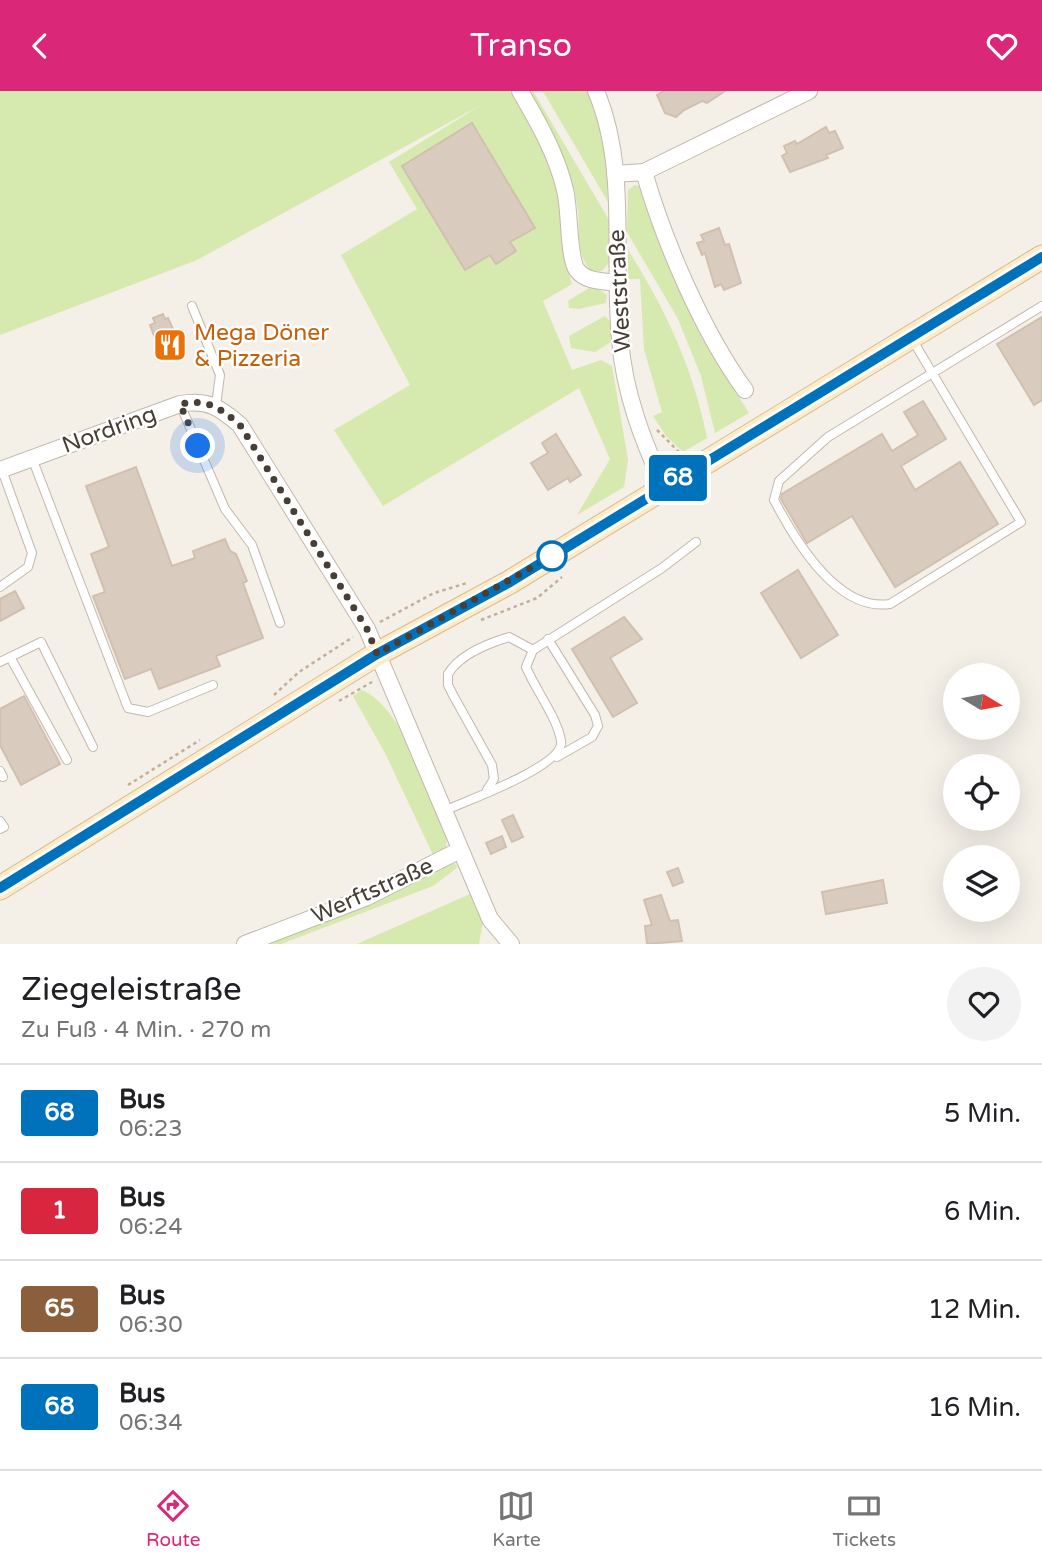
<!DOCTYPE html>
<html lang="de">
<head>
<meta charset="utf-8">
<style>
	:root { --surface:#fff; --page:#f2f2f2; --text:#202124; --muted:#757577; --line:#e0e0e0; --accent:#db2777 }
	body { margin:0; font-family:"Varela Round",sans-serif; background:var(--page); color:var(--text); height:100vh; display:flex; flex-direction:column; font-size:26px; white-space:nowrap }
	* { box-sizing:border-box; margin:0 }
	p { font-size:23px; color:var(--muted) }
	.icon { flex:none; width:38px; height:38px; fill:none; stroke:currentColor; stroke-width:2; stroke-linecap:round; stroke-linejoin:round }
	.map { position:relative; height:853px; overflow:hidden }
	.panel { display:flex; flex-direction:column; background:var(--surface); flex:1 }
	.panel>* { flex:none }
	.badge { padding:0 14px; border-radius:5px; font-size:24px; line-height:46px }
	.needle { width:46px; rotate:100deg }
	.buttons { position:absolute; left:943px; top:572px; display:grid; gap:14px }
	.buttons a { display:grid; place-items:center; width:77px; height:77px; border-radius:50%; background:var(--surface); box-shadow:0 7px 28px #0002; font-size:35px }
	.you { position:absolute; width:35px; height:35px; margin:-18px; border:5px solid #fff; border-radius:50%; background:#1a73e8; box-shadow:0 0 0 10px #1a73e833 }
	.map>.badge { position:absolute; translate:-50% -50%; box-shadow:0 0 0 4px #fff }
	.round { display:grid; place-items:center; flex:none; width:74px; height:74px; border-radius:37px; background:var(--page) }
	.head { display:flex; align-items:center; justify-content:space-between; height:119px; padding:0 21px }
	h1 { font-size:33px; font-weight:600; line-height:52px }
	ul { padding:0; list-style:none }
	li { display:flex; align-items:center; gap:21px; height:98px; padding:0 21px; border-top:2px solid var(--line) }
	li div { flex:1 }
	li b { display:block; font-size:26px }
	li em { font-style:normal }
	li .badge { min-width:77px; font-weight:700; text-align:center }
	header { display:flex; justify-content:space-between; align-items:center; height:91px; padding:0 21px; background:var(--accent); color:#fff; font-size:32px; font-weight:600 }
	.menu { display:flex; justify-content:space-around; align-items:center; height:98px; border-top:2px solid var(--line); background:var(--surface); font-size:19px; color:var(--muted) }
	.menu a { display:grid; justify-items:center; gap:4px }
	.menu .current { color:var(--accent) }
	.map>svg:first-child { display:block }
	.green { fill:#d6e9af }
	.building { fill:#d9ccbf; stroke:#d1c0af; stroke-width:2 }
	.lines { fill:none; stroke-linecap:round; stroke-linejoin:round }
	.service-casing { stroke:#c3b8ad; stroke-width:10 }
	.minor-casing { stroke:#c3b8ad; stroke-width:18 }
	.secondary-casing { stroke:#d5bd96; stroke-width:25 }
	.path { stroke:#c2af9a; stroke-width:2.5; stroke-dasharray:3.5 3.5; stroke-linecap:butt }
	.service { stroke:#fff; stroke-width:8 }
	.minor { stroke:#fff; stroke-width:16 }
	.secondary { stroke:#ffebc6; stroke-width:23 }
	.line-casing { stroke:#fff; stroke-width:16 }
	.line { stroke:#0072bc; stroke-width:10 }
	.walk { stroke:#473f36; stroke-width:7; stroke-dasharray:0 12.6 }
	.stop-dot { fill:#fff; stroke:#0072bc; stroke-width:3.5 }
	.labels { text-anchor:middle; stroke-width:5; stroke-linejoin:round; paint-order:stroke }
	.street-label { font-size:23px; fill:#473f36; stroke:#fff }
	.food-label { font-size:23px; fill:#c56008; stroke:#fff; text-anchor:start }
</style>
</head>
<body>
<header><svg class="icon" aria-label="back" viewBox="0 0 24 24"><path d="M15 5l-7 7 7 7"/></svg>Transo<svg class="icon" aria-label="heart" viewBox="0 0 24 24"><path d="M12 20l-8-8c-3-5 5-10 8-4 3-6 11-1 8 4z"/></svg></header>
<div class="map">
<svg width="1042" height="853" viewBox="0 0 1042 853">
	<rect width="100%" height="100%" fill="#f4efe7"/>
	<g class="green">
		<path d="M0,0h510l33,53 16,46 5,67 8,27 -29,17 29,69 29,-10 11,6 16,94 -4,27 -47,28 33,-56 -31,-71 -196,118 -49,-76 76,-45 -69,-130 76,-46 -28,-47 92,-57 -284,155 -197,75z"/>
		<path d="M528,0h5l76,129 1,41 -8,10h-11c-16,-17 -11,-40 -13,-61 -5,-44 -30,-82 -50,-119z"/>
		<path d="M543,0h46l17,61 2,50z"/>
		<path d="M635,94l4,1 62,151 48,76 -34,20 -14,-57 -23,-57 -51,-87 1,-42z"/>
		<path d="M628,159c38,60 65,118 79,188l-24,14 -17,-16 -13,-20 9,-4 -18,-63 -4,-70h-12z"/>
		<path d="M589,197h8l10,7 -1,8 -27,6 -10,-1 -1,-7z"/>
		<path d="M605,225l6,7v19l-16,10 -24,-4 -2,-12z"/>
		<path d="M362,599c40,16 69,107 85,145l-1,13 -12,9 -48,-102 -33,-59z"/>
		<path d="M453,771l5,5 -25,19 -152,58h-18z"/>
		<path d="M470,803l13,28 -4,22h-122z"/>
	</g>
	<g class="building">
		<path d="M664,0h61l-18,12 -5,-2 -18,9 -8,7 -11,-4 -8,-18z"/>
		<path d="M472,32l63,105 -25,14 6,9 -20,13 -6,-9 -25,15 -63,-104z"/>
		<path d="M826,36l3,6 6,-2 8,17 -17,7 2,3 -38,14 -8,-16 5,-3 -3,-7 11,-5 2,3z"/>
		<path d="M719,137l6,17 4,-1 12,39 -17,7 -3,-6 -6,3 -10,-34 -3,2 -5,-12 7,-2 -3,-6z"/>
		<path d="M163,223l2,5 3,-1 15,33 -20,8 -13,-34 5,-2 -2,-5z"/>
		<path d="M1042,226v83l-8,5 -37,-61z"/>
		<path d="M923,310l23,38 -45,27 14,24 45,-28 38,62 -103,63 -43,-71 -45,27 -26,-44 1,-5 100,-60 10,17 26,-16 -14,-23z"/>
		<path d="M556,343l25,41 -11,7 -2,-4 -20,12 -17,-27 17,-10 -6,-10z"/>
		<path d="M136,376l36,99 23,-8 -2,-7 32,-12 5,12 6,3 11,27 -4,2 20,55 -47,18 4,10 -61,23 -8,-20 -26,10 -32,-83 12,-4 -14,-38 18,-7 -23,-61z"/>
		<path d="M798,479l40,65 -37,23 -40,-65z"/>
		<path d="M15,500l9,17 -24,13v-22z"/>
		<path d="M624,526l18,22 -32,19 27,45 -24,14 -41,-68z"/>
		<path d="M24,605l36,68 -39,21 -21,-40v-36z"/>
		<path d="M513,724l10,22 -11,5 -10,-22z"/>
		<path d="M502,745l4,11 -15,7 -5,-11z"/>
		<path d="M678,777l5,14 -10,4 -6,-14z"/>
		<path d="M883,789l4,23 -61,11 -4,-22z"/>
		<path d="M661,804l9,26 8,-1 4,21 -35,3 -2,-18 7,-1 -8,-25z"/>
	</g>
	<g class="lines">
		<defs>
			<g id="service">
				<path d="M192,215l28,69 -4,30"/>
				<path d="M912,248l109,183 -131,82c-53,8 -95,-64 -116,-104l5,-19 49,-44 214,-131"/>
				<path d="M180,313l45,105 27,36 28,78"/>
				<path d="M32,367l96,250 20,4 65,-27"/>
				<path d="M0,496l28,-20 4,-14 -30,-83"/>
				<path d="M548,548l47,76 3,11 -6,11 -35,20"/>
				<path d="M10,566l57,103"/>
				<path d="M0,571l41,-20 52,105"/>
				<path d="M0,680l3,6"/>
				<path d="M487,699l7,-11 -2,-14 -39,-70 -5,-10v-11c11,-19 41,-31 61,-37l24,13"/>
				<path d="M444,720c21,-10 121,-45 117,-70 -3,-22 -26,-52 -35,-74l7,-17 129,-82 34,-26"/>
				<path d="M0,730l4,6 -4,2"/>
			</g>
			<g id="minor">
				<path d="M520,0c18,31 37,64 45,99 5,18 3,68 12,80 9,12 27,11 40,13"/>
				<path d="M596,0c33,78 16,166 24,248 4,53 22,100 44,148"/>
				<path d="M644,81c20,69 58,159 101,218"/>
				<path d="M615,83l29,-2 165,-81"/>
				<path d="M0,379l180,-66c28,-5 39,3 60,21l127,204 123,290 21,25"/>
				<path d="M245,853l122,-47 93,-47"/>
			</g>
			<path id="secondary" d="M0,797l377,-234 133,-72 532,-325"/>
		</defs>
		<use href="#service" class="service-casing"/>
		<use href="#minor" class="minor-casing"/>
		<use href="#secondary" class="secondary-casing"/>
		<g class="path">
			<path d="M657,339l25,25"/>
			<path d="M481,529l56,-22 25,-21"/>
			<path d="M380,531l54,-29 33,-10"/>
			<path d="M274,604l25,-23 54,-35"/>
			<path d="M339,610l33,-19"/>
			<path d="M128,694l72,-45"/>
		</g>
		<use href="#service" class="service"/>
		<use href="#minor" class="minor"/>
		<use href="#secondary" class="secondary"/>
	</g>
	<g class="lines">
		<defs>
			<path id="line" d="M0,797l377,-234 133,-72 532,-325"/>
		</defs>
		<use href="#line" class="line-casing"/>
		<use href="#line" class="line"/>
		<path class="walk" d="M198,355l-18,-42c28,-5 39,3 60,21l127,204 10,25 179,-100 -4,2"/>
	</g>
	<defs>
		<symbol id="restaurant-square" viewBox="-11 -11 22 22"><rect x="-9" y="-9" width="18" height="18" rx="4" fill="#e8710a" stroke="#fff"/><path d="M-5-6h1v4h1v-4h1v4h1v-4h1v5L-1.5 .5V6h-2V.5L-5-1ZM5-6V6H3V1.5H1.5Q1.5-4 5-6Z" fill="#fff"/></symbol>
	</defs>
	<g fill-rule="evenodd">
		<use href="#restaurant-square" x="151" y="235" width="38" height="38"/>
	</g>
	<circle class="stop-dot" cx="552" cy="465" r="14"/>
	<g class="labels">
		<g class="street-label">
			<text transform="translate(619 200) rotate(-93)" y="8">Weststraße</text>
			<text transform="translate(109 338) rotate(-20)" y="8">Nordring</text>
			<text transform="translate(372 799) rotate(-24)" y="8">Werftstraße</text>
		</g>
		<g class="food-label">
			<text x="194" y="249">Mega Döner<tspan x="194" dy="26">&amp; Pizzeria</tspan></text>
		</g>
	</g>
</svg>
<div class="buttons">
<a><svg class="needle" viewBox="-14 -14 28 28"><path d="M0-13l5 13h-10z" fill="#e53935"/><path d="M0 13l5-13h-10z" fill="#757577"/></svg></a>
<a><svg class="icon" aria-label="locate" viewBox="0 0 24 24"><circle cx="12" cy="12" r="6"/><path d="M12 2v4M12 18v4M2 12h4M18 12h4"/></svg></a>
<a><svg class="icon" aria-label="layers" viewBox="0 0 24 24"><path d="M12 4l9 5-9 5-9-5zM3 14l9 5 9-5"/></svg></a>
</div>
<div class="you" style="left:198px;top:355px"></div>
<b class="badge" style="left:678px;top:387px;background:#0072bc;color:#fff">68</b>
</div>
<section class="panel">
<div class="head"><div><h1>Ziegeleistraße</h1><p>Zu Fuß · 4 Min. · 270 m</p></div><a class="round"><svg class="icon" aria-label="heart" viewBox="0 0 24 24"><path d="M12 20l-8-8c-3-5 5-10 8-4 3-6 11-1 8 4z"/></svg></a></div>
<ul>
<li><span class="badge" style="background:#0072bc;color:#fff">68</span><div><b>Bus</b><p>06:23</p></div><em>5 Min.</em></li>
<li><span class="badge" style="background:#d7263d;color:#fff">1</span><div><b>Bus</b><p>06:24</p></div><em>6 Min.</em></li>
<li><span class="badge" style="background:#8b5e3c;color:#fff">65</span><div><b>Bus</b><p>06:30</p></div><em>12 Min.</em></li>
<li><span class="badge" style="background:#0072bc;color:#fff">68</span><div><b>Bus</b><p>06:34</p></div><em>16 Min.</em></li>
</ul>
</section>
<nav class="menu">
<a class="current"><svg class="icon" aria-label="directions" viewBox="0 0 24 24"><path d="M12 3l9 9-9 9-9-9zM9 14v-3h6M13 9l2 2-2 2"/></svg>Route</a>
<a><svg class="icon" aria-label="map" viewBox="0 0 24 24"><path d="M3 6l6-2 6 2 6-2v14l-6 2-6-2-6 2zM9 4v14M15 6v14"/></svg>Karte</a>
<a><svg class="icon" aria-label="tickets" viewBox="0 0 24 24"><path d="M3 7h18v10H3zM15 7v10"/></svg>Tickets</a>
</nav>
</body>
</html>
